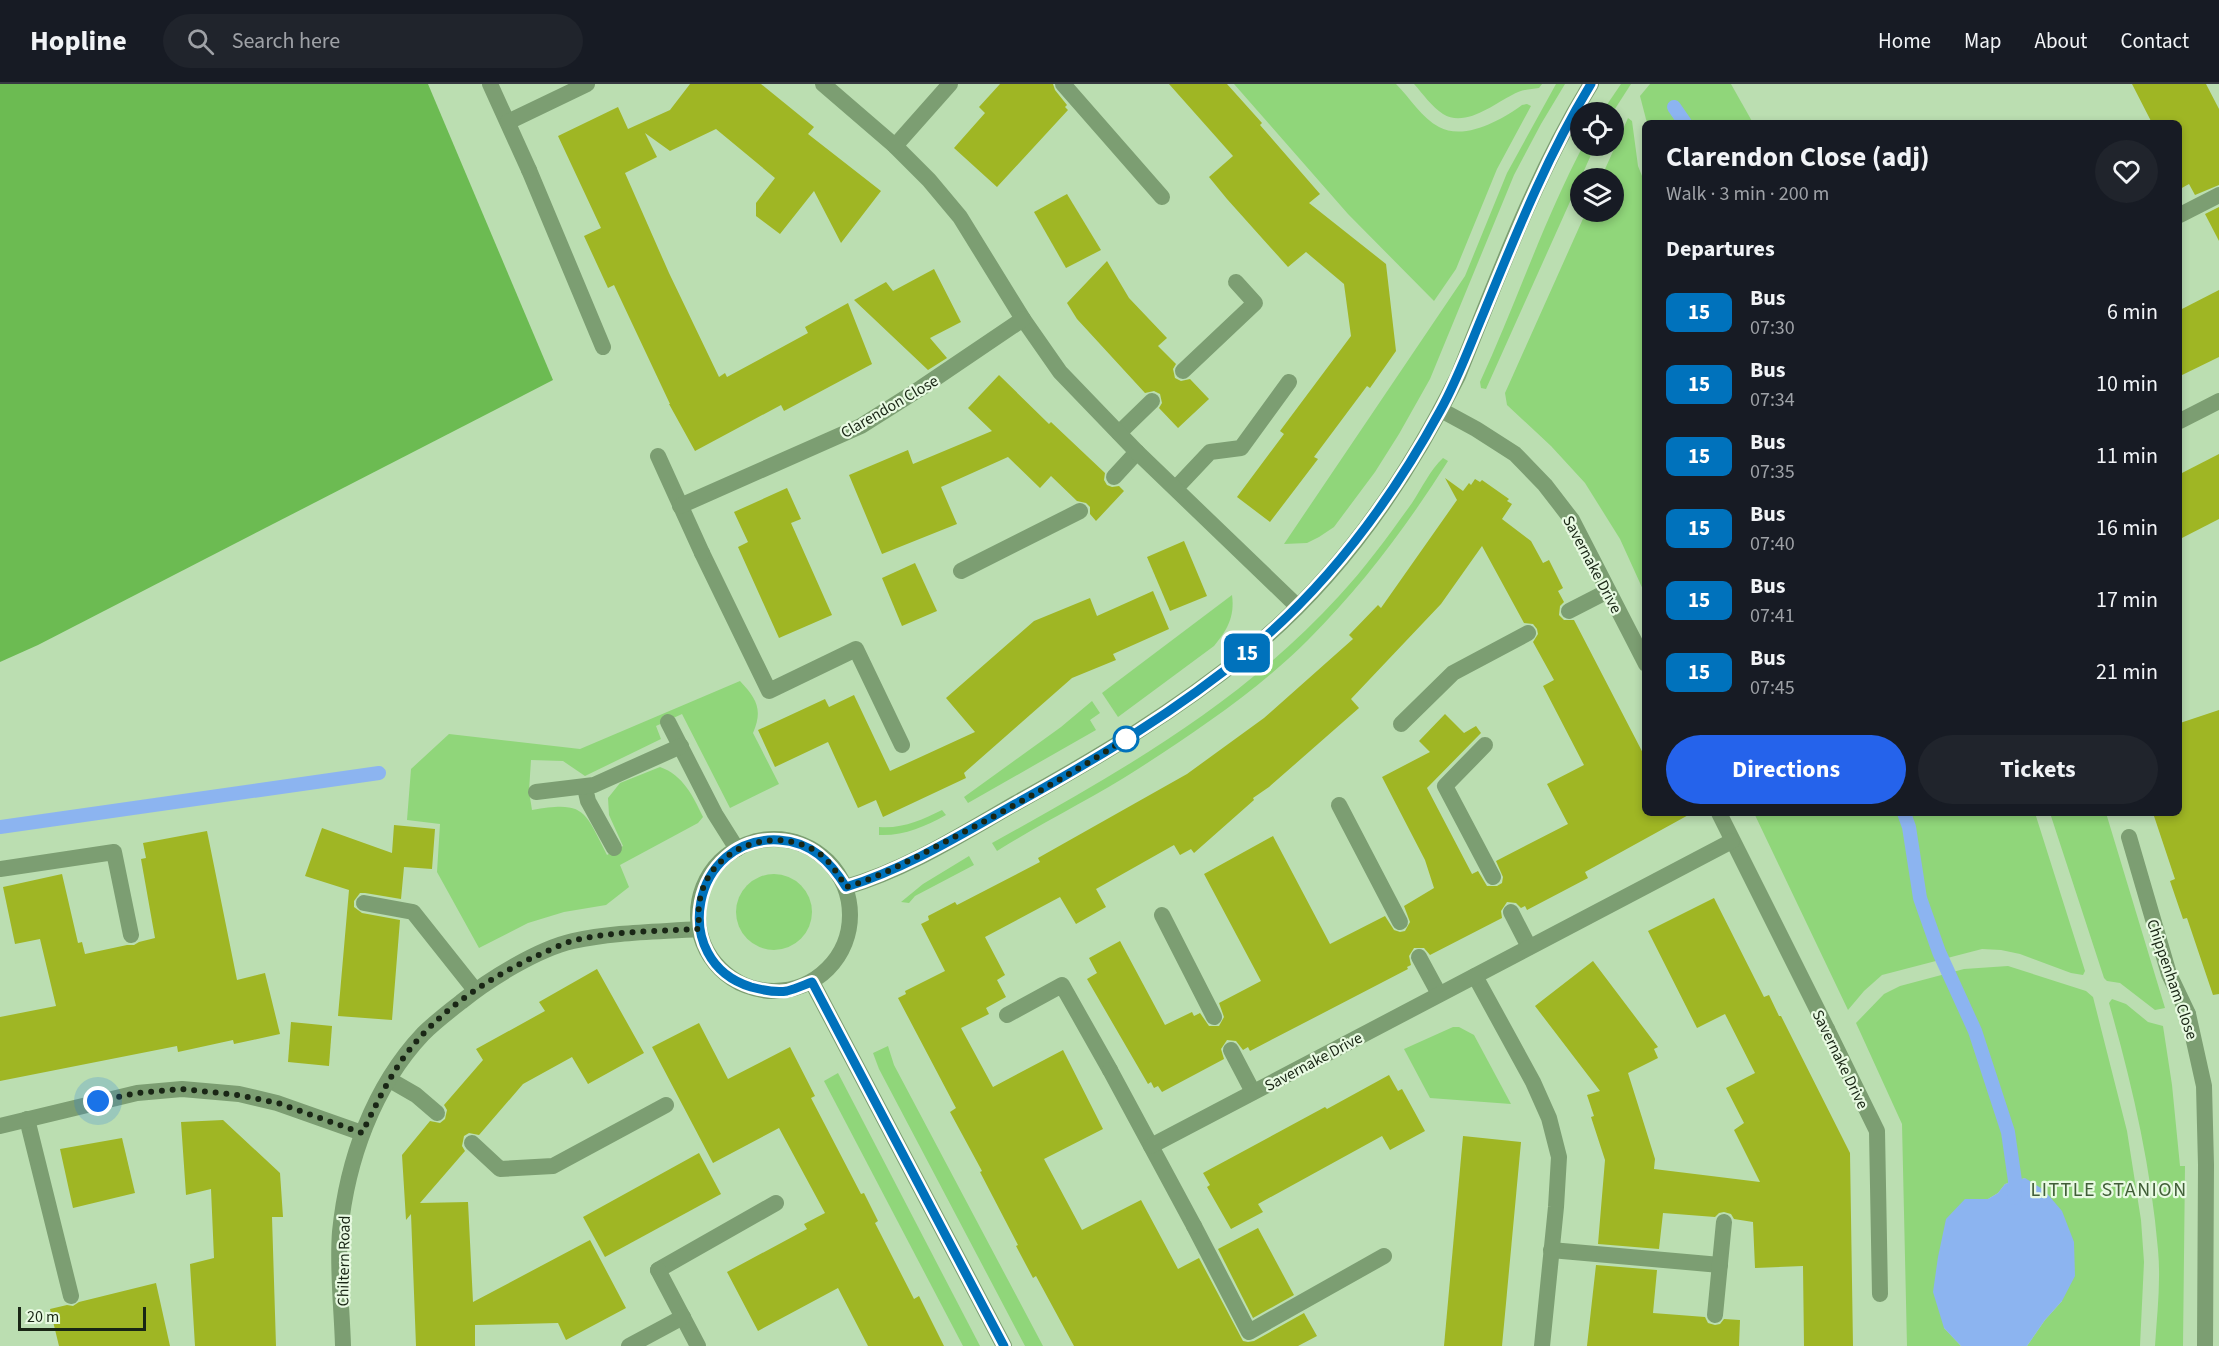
<!DOCTYPE html>
<html lang="en">
<head>
<meta charset="utf-8">
<style>
	:root { --surface:#171b24; --page:#20242c; --text:#f1f3f6; --muted:#9ea1a6; --line:#363941; --accent:#2563eb }
	body { margin:0; font-family:"Source Sans 3",sans-serif; background:var(--page); color:var(--text); height:100vh; display:flex; flex-direction:column; font-size:22px; white-space:nowrap }
	* { box-sizing:border-box; margin:0 }
	p { font-size:20px; color:var(--muted) }
	.icon { flex:none; width:33px; height:33px; fill:none; stroke:currentColor; stroke-width:2; stroke-linecap:round; stroke-linejoin:round }
	.map { position:relative; flex:1; overflow:hidden }
	.drawer { position:absolute; left:1642px; top:36px; width:540px; height:696px; display:flex; flex-direction:column; background:var(--surface); border-radius:9px; box-shadow:0 3px 9px #0003 }
	.drawer>* { flex:none }
	.badge { padding:0 12px; border-radius:9px; font-size:21px; line-height:39px }
	.tools { position:absolute; left:1570px; top:18px; display:grid; gap:12px }
	.tools a { display:grid; place-items:center; width:54px; height:54px; border-radius:50%; background:var(--surface); box-shadow:0 3px 9px #0003; font-size:30px }
	.scale { position:absolute; left:18px; bottom:15px; width:128px; box-sizing:border-box; padding-left:6px; border:3px solid #192615; border-top:0; font-size:16px; line-height:21px; white-space:nowrap; color:#192615; -webkit-text-stroke:4px #e8fae2; paint-order:stroke }
	.you { position:absolute; width:30px; height:30px; margin:-15px; border:4px solid #fff; border-radius:50%; background:#1a73e8; box-shadow:0 0 0 9px #1a73e833 }
	.map>.badge { position:absolute; translate:-50% -50%; box-shadow:0 0 0 3px #fff }
	h2 { padding:0 24px; font-size:22px; line-height:54px }
	.round { display:grid; place-items:center; flex:none; width:63px; height:63px; border-radius:32px; background:var(--page) }
	.headline { display:flex; align-items:center; justify-content:space-between; height:102px; padding:0 24px }
	h1 { font-size:28px; font-weight:700; line-height:45px }
	.action { display:flex; gap:12px; margin-top:auto; padding:12px 24px }
	.action a { flex:1; height:69px; border-radius:36px; background:var(--accent); color:#fff; font-size:24px; font-weight:700; line-height:69px; text-align:center }
	.action a+a { background:var(--page); color:var(--text) }
	ul { padding:0; list-style:none }
	li { display:flex; align-items:center; gap:18px; height:72px; padding:0 24px }
	li div { flex:1 }
	li b { display:block; font-size:22px }
	li em { font-style:normal }
	li .badge { min-width:66px; font-weight:700; text-align:center }
	header { display:flex; align-items:center; gap:36px; box-sizing:border-box; height:84px; padding:0 30px; background:var(--surface); border-bottom:2px solid var(--line) }
	header strong { font-size:28px }
	nav { display:flex; gap:33px; margin-inline-start:auto; font-size:21px }
	.search { width:420px; height:54px; background:var(--page); display:flex; align-items:center; gap:15px; box-sizing:border-box; padding:0 21px; border-radius:33px; color:var(--muted); font-size:22px }
	.map>svg:first-child { display:block }
	.green { fill:#90d67a }
	.forest { fill:#6cbb52 }
	.water { fill:#8cb4f0 }
	.lines { fill:none; stroke-linecap:round; stroke-linejoin:round }
	.stream { stroke:#8cb4f0; stroke-width:14 }
	.building { fill:#9fb624 }
	.service { stroke:#7c9e72; stroke-width:16 }
	.minor { stroke:#7c9e72; stroke-width:16 }
	.line-casing { stroke:#fff; stroke-width:14 }
	.line { stroke:#0072bc; stroke-width:9 }
	.walk { stroke:#192615; stroke-width:6; stroke-dasharray:0 10.8 }
	.stop-dot { fill:#fff; stroke:#0072bc; stroke-width:3 }
	.labels { text-anchor:middle; stroke-width:4.5; stroke-linejoin:round; paint-order:stroke }
	.street-label { font-size:16px; fill:#192615; stroke:#e8fae2 }
	.quarter-label { font-size:20px; letter-spacing:1.5px; fill:#415f38; stroke:#e8fae2 }
</style>
</head>
<body>
<header>
<strong>Hopline</strong>
<div class="search"><svg class="icon" aria-label="search" viewBox="0 0 24 24"><circle cx="10" cy="10" r="6"/><path d="M15 15l6 6"/></svg>Search here</div>
<nav><a>Home</a><a>Map</a><a>About</a><a>Contact</a></nav>
</header>
<div class="map">
<svg width="2219" height="1262" viewBox="0 0 2219 1262">
	<rect width="100%" height="100%" fill="#bbdeb1"/>
	<g class="green">
		<path d="M1234,0h162c14,14 26,34 43,43 25,14 63,-7 83,-22l5,-1 4,2 -34,63 -41,100 -22,32 -86,-87z"/>
		<path d="M1414,0h128l-3,4c-9,1 -19,2 -27,7 -18,9 -47,33 -69,19 -11,-7 -20,-20 -29,-30z"/>
		<path d="M1556,0h9l-24,40 -27,51 -84,204 -31,55 -24,38 -41,55 -15,10 -12,6 -23,1 181,-268 42,-103z"/>
		<path d="M1621,0h10l-18,28h-11z"/>
		<path d="M1650,0h81l22,39h-106l-7,-27z"/>
		<path d="M1628,34l4,3 6,45 8,20 -1,408 -25,-55 -35,-56 -34,-37 -44,-41 -2,-12 81,-181h28v-34h-13z"/>
		<path d="M1583,62h12l-109,243 -5,-1 -1,-6c36,-78 63,-160 103,-236z"/>
		<path d="M1443,374l5,3c-41,65 -86,125 -140,179 -50,50 -111,91 -170,129 -45,29 -95,53 -141,82l-5,-8c128,-71 247,-138 347,-247 27,-29 50,-61 73,-93 10,-15 18,-33 31,-45z"/>
		<path d="M1232,511c3,22 -5,35 -18,51l-96,71 -16,-24z"/>
		<path d="M740,597c17,18 23,29 13,52l26,51 -49,24 -48,-94 -26,12 5,13 -76,37 -22,-15 -32,-1 -2,31 3,19c53,-9 52,0 75,45l16,-9 -14,-31 -1,-17 12,-15 40,-16c23,8 33,29 43,50l-5,6 -78,42 9,22 -23,18 -42,7 -36,11 -49,25 -42,-76 3,-48 -33,-4 4,-51 38,-35 131,15z"/>
		<path d="M1092,617l8,12 -10,7 6,10 -128,73 -4,-6 97,-70z"/>
		<path d="M942,726l4,5c-22,12 -42,21 -67,20v-8c23,2 43,-7 63,-17z"/>
		<path d="M1754,729h281l50,158 -2,4 -12,-2 -51,-19 -19,-4 -19,-1 -100,26 -18,16 -16,19z"/>
		<path d="M2050,729h56l59,195 -10,2 -35,-27 -13,-2 -3,-3z"/>
		<path d="M969,772l5,9 -59,31 -6,7 -8,-1 22,-18z"/>
		<circle cx="774" cy="828" r="38"/>
		<path d="M2008,882l78,25 7,6 34,134 14,89 3,42 -4,84h-113l18,-26 17,-19 -37,-123 -20,6 -7,9 -10,6h-23l-21,129 17,18h-54l-5,-222 -46,-101 28,-29 16,-8 64,-17z"/>
		<path d="M2112,915l14,5 22,18 15,4 9,59 8,81h5l-2,180h-28c2,-32 6,-64 3,-96 -7,-84 -26,-166 -49,-247z"/>
		<path d="M1453,943h6l15,8 37,69 -81,-6 -26,-49z"/>
		<path d="M888,962l6,19 149,281h-18l-146,-277 -6,-16z"/>
		<path d="M838,989l142,273h-17l-139,-265z"/>
	</g>
	<path class="forest" d="M0,0h428l125,296 -515,265 -38,17z"/>
	<path class="water" d="M2025,1094l19,12 18,21 12,31 1,34 -13,25 -17,19 -18,26h-66l-17,-18 -11,-36 5,-35 8,-38 19,-20h23l10,-6 7,-9z"/>
	<g class="lines">
		<g class="stream">
			<path d="M1674,23l11,16"/>
			<path d="M1904,729l5,14 11,71 19,54 36,79 33,101 7,49 -1,17"/>
			<path d="M0,743l379,-54"/>
		</g>
	</g>
	<g class="building">
		<path d="M690,0h71l53,43 -6,7 73,57 -40,52 -27,-52 -34,43 -24,-18v-13l19,-25 -59,-49 -46,22 -25,-18 12,24 -32,16 44,100 50,104 6,-4 2,4 81,-44 -3,-6 43,-24 24,61 -88,47 -3,-6 -86,46 -26,-47h1l-56,-119 -6,3 -24,-52 17,-8 -43,-92 60,-29 10,22 42,-19z"/>
		<path d="M1000,0h53l2,6 12,15 -2,2 3,3 -71,77 -43,-39 31,-35 -6,-6z"/>
		<path d="M1169,0h58l35,39 -2,2 60,69 -11,9 77,61 10,87 -26,37 -3,-2 -53,71 4,2 -48,63 -33,-25 47,-63 -4,-3 71,-95 -7,-52 -38,-32 -18,15 -61,-68 -18,-22 24,-21z"/>
		<path d="M2132,0h74l13,25v76l-24,10 -6,-11 -9,5v-66h-28z"/>
		<path d="M1067,110l34,56 -35,18 -32,-56z"/>
		<path d="M2219,123v34l-14,-27z"/>
		<path d="M1107,177l22,37 38,40 -9,8 18,18 -3,5 2,9 6,3 9,-2 19,20 -31,29 -19,-20 3,-5 -2,-9 -6,-3 -9,2 -68,-74 -10,-16z"/>
		<path d="M934,185l27,53 -31,16 17,20 -19,12 -74,-70 32,-18 7,9z"/>
		<path d="M2219,206v67l-39,19v-66z"/>
		<path d="M999,291l50,49 2,-2 54,51 -1,7 3,5 5,2 7,-1 5,5 -28,30 -6,-7v-7l-4,-4 -9,-2 -26,-25 -11,12 -32,-31 -67,30 16,37 -75,30 -33,-79 59,-25 5,14 79,-33 -24,-23z"/>
		<path d="M2219,370v65l-39,20v-65z"/>
		<path d="M1445,394l18,13 6,-8 2,2 4,-6 5,3 2,-2 27,19 -2,2 5,3 -10,15 29,22 12,22 6,-3 14,28 -5,3 6,11 -4,4 -1,9 5,5h10l72,139v54h46l-107,59 3,6 -61,32 -2,-4 -4,2 -5,-5 -9,-1 -6,9 1,7 -72,37 -6,-7h-10l-5,8 2,9 -4,2 1,2 -158,82 -2,-4 -5,3 -7,-9 -9,-1 -6,9 3,10 -62,33 -4,-6 -4,2 -3,-6 -3,2 -61,-105 10,-6 -8,-15 31,-17 45,84 27,-13 2,4 6,-3 9,13h10l5,-9 -5,-14 42,-22 -57,-107 69,-38 57,108 55,-28 9,14 6,2 5,-1 5,-9 -6,-16 30,-18 -9,-28 -43,-83 48,-25 -11,-11 26,-27 19,19 12,-7 5,7 -54,55 45,86 6,-3 9,15h10l5,-3 1,-6 -7,-16 72,-37 -21,-40 37,-19 -41,-79 11,-6 -21,-38 5,-8 -1,-5 -4,-5 -9,-1 -42,-77 -41,58 -90,95 8,9 -90,79 -16,11 1,2 -60,53 -3,-4 -11,6 -6,-10 -78,44 10,18 -30,17 -16,-27 -75,40 20,38 -8,5 9,17 -20,11 3,6 -28,14 32,59 70,-37 40,79 -59,30 38,71 59,-30 37,69 21,-11 44,83 5,1 6,-1 50,-28 13,23 -19,10h-224l-38,-70 -3,2 -17,-32 2,-1 -38,-73 2,-1 -32,-59 6,-4 -58,-110 8,-4 -1,-3 40,-20 -24,-47 8,-4 -1,-4 27,-14 2,3 83,-43 -2,-4 149,-84 77,-56 89,-79 -4,-4 29,-30 3,3 76,-108z"/>
		<path d="M787,404l14,31 -10,4 41,92 -53,23 -41,-91 10,-5 -14,-30z"/>
		<path d="M1184,457l23,55 -37,15 -23,-54z"/>
		<path d="M915,479l22,48 -35,15 -20,-48z"/>
		<path d="M1153,507l16,38 -56,25 3,6 -44,18 -108,95 2,5 -83,39 -7,-17 -18,8 -30,-66 -53,25 -17,-37 67,-31 4,8 25,-12 36,76 85,-39 -29,-34 88,-77 56,-23 7,18z"/>
		<path d="M2219,626v284l-6,1 -26,-77 -4,1 -13,-38 5,-2 -22,-66h27v-90z"/>
		<path d="M394,741l41,4 -3,40 -28,-2 -3,32 -36,-6h-5l-6,8v6l8,6 38,7 -8,100 -54,-4 11,-126 -44,-14 17,-48 70,25z"/>
		<path d="M207,747l30,149 28,-7 15,61 -46,10 -1,-4 -55,12 -1,-6 -177,35v-64l56,-11 -16,-67 -25,5 -12,-57 59,-13 16,69 4,-1 3,12 42,-9h7l5,-3 16,-4 -14,-79 5,-1 -3,-15z"/>
		<path d="M1714,814l50,99 5,-2 10,21h2l69,137 3,193h-49l-1,-80 -48,2 -2,-46 -19,-3 -3,-5 -7,-2 -5,1 -4,4 -52,-4 -4,36 -61,-5 7,-84 -14,-43 3,-1 -7,-21 13,-4 -65,-85 58,-45 65,86 -4,2 4,9 -30,15 27,86 -1,10 106,13 -26,-52 10,-7 -18,-35 29,-15 -30,-59 -28,14 -49,-97z"/>
		<path d="M597,885l47,84 -56,31 -16,-27 -49,27 -44,51 -10,-2 -5,3 -2,10 3,5 -45,52 48,-1 5,100 117,-62 36,68 -60,32 -8,-17 -83,2v21h-59l-5,-132 -5,6 -4,-65 28,-34 10,2 5,-4 2,-9 -3,-5 39,-45 -7,-11 69,-38 -6,-9z"/>
		<path d="M291,938l41,4 -3,40 -41,-4z"/>
		<path d="M699,939l29,56 62,-32 25,49 -4,2 50,96 3,-1 14,28 -3,2 39,76 5,-3 25,50h-76l-30,-58 -80,43 -31,-59 80,-43 -3,-5 21,-11 -46,-85 -66,35 -61,-116z"/>
		<path d="M1389,991l9,16 4,-2 23,42 -35,19 -8,-14 -124,68 5,8 -32,17 -24,-42 3,-2 -7,-12 122,-66 2,2z"/>
		<path d="M223,1036l57,53 3,44h-11l4,129h-81l-5,-82 24,-6 -3,-69 -25,6 -5,-73z"/>
		<path d="M1463,1052l58,6 -19,204h-58z"/>
		<path d="M122,1054l13,55 -62,15 -13,-59z"/>
		<path d="M699,1069l22,41 -116,63 -22,-40z"/>
		<path d="M1258,1144l36,67 -41,23 -35,-69z"/>
		<path d="M1596,1181l61,5 -4,43 52,4 3,6 7,2 5,-1 4,-5 16,1 -1,26h-152z"/>
		<path d="M156,1199l14,63h-111l-9,-37 17,-4 6,1 6,-4z"/>
	</g>
	<g class="lines">
		<g class="service">
			<path d="M1063,0l99,113"/>
			<path d="M529,86l74,177"/>
			<path d="M2180,131l39,-20"/>
			<path d="M1183,287l72,-68 -19,-21"/>
			<path d="M1119,349l33,-32"/>
			<path d="M1114,393l23,-25"/>
			<path d="M1176,404l34,-36 31,-4 48,-66"/>
			<path d="M702,469l67,138 87,-42 46,96"/>
			<path d="M961,487l119,-60"/>
			<path d="M1569,527l39,-20"/>
			<path d="M668,638l47,92 22,35"/>
			<path d="M1401,640l52,-51 75,-40"/>
			<path d="M1485,661l-40,41 48,91"/>
			<path d="M585,704l3,13 26,47"/>
			<path d="M536,708l58,-7 87,-39"/>
			<path d="M1339,721l61,117"/>
			<path d="M2129,753l40,137 19,40"/>
			<path d="M0,785l114,-17 17,83"/>
			<path d="M364,819l49,9 62,78"/>
			<path d="M1511,828l18,35"/>
			<path d="M1162,831l52,102"/>
			<path d="M1419,873l20,37"/>
			<path d="M1007,931l55,-30 48,85"/>
			<path d="M1827,945l50,102 3,163"/>
			<path d="M1231,966l22,42"/>
			<path d="M390,996l26,15 21,18"/>
			<path d="M27,1035l44,177"/>
			<path d="M472,1059l28,26 53,-3 113,-61"/>
			<path d="M1194,1142l55,106 135,-76"/>
			<path d="M1551,1166l169,15"/>
			<path d="M658,1186l118,-67"/>
			<path d="M1715,1231l9,-93"/>
		</g>
		<g class="minor">
			<path d="M490,0l39,86"/>
			<path d="M823,0l72,62 34,34 31,37 63,102 37,53 77,80 160,154"/>
			<path d="M508,38l79,-38"/>
			<path d="M895,62l55,-62"/>
			<path d="M1441,326l35,19 39,25 30,31 27,35 74,144"/>
			<path d="M2180,337l39,-20"/>
			<path d="M658,372l44,97"/>
			<path d="M680,422l181,-80 60,-38 102,-69"/>
			<path d="M1719,729l108,216"/>
			<circle cx="774" cy="831" r="76"/>
			<path d="M846,803c60,-17 116,-53 170,-84 81,-45 160,-92 232,-151 91,-74 159,-173 210,-276 40,-99 77,-201 133,-292"/>
			<path d="M1475,892l58,106 16,36 10,39 -3,50 -14,139"/>
			<path d="M812,898l192,364"/>
			<path d="M2188,930l16,72 2,79 -1,181"/>
			<path d="M1110,986l84,156"/>
			<path d="M0,1042l137,-33 45,-4 57,5 38,9 85,30"/>
			<path d="M1151,1062l581,-305"/>
			<path d="M658,1186l40,76"/>
			<path d="M343,1262c-1,-37 -6,-77 -3,-114 7,-71 33,-145 83,-198 12,-12 25,-22 38,-32 28,-23 77,-53 112,-61 41,-9 84,-9 126,-12"/>
			<path d="M629,1262l54,-29"/>
		</g>
	</g>
	<g class="lines">
		<defs>
			<path id="line" d="M1004,1262l-192,-364c-8,3 -17,7 -25,9 -12,2 -25,-1 -36,-4 -84,-26 -59,-152 28,-147 32,2 51,21 67,47 59,-18 114,-52 169,-83 81,-45 162,-93 234,-153 79,-66 142,-150 191,-240 18,-32 30,-66 44,-99 32,-78 63,-156 107,-228"/>
		</defs>
		<use href="#line" class="line-casing"/>
		<use href="#line" class="line"/>
		<path class="walk" d="M98,1017l39,-8 45,-4 56,6 40,8 84,30c13,-26 25,-52 42,-76 32,-44 81,-77 130,-100 12,-5 25,-12 38,-16 40,-10 85,-10 127,-12 0,-7 -1,-15 0,-23 5,-54 68,-81 113,-57 16,8 25,24 34,38 35,-10 66,-28 99,-45 64,-33 127,-68 187,-107l-6,4"/>
	</g>
	<circle class="stop-dot" cx="1126" cy="655" r="12"/>
	<g class="labels">
		<g class="street-label">
			<text transform="translate(889 322) rotate(-30)" y="6">Clarendon Close</text>
			<text transform="translate(1593 480) rotate(62)" y="6">Savernake Drive</text>
			<text transform="translate(2173 895) rotate(71)" y="6">Chippenham Close</text>
			<text transform="translate(1841 975) rotate(64)" y="6">Savernake Drive</text>
			<text transform="translate(1313 977) rotate(-28)" y="6">Savernake Drive</text>
			<text transform="translate(343 1177) rotate(-89)" y="6">Chiltern Road</text>
		</g>
		<g class="quarter-label">
			<text x="2109" y="1112">LITTLE STANION</text>
		</g>
	</g>
</svg>
<div class="tools">
<a><svg class="icon" aria-label="locate" viewBox="0 0 24 24"><circle cx="12" cy="12" r="6"/><path d="M12 2v4M12 18v4M2 12h4M18 12h4"/></svg></a>
<a><svg class="icon" aria-label="layers" viewBox="0 0 24 24"><path d="M12 4l9 5-9 5-9-5zM3 14l9 5 9-5"/></svg></a>
</div>
<div class="scale">20 m</div>
<div class="you" style="left:98px;top:1017px"></div>
<b class="badge" style="left:1247px;top:569px;background:#0072bc;color:#fff">15</b>
<section class="drawer">
<div class="headline"><div><h1>Clarendon Close (adj)</h1><p>Walk · 3 min · 200 m</p></div><a class="round"><svg class="icon" aria-label="heart" viewBox="0 0 24 24"><path d="M12 20l-8-8c-3-5 5-10 8-4 3-6 11-1 8 4z"/></svg></a></div>
<h2>Departures</h2>
<ul>
<li><span class="badge" style="background:#0072bc;color:#fff">15</span><div><b>Bus</b><p>07:30</p></div><em>6 min</em></li>
<li><span class="badge" style="background:#0072bc;color:#fff">15</span><div><b>Bus</b><p>07:34</p></div><em>10 min</em></li>
<li><span class="badge" style="background:#0072bc;color:#fff">15</span><div><b>Bus</b><p>07:35</p></div><em>11 min</em></li>
<li><span class="badge" style="background:#0072bc;color:#fff">15</span><div><b>Bus</b><p>07:40</p></div><em>16 min</em></li>
<li><span class="badge" style="background:#0072bc;color:#fff">15</span><div><b>Bus</b><p>07:41</p></div><em>17 min</em></li>
<li><span class="badge" style="background:#0072bc;color:#fff">15</span><div><b>Bus</b><p>07:45</p></div><em>21 min</em></li>
</ul>
<div class="action"><a>Directions</a><a>Tickets</a></div>
</section>
</div>
</body>
</html>
